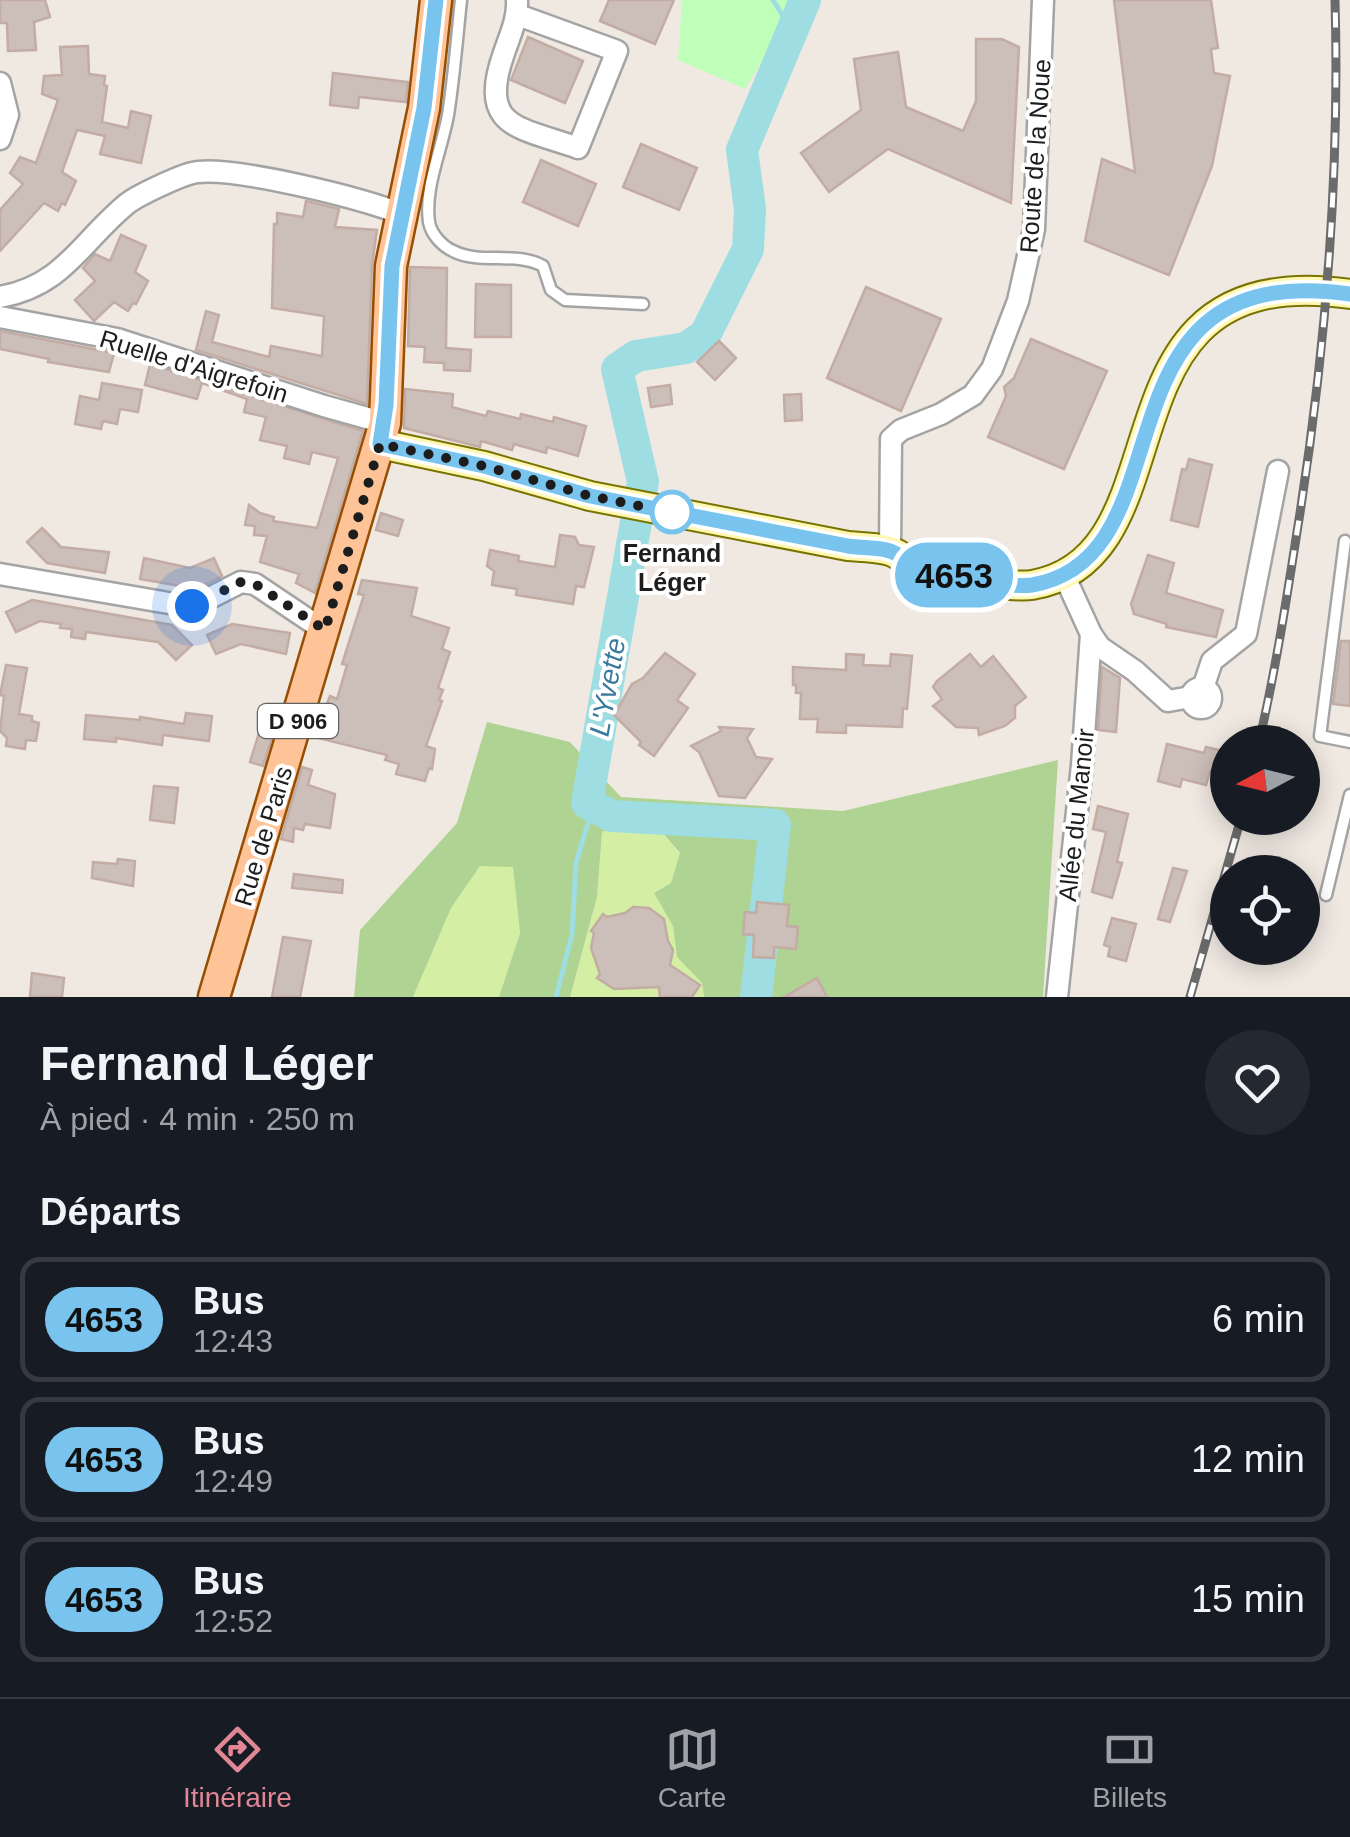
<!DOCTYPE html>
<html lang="fr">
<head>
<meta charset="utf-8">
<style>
	:root { --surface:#171b24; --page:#242831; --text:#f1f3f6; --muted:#9ea1a6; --line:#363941; --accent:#e08695 }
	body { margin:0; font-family:Arial,sans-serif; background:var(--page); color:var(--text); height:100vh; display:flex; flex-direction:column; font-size:38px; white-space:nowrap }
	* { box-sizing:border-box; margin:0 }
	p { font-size:32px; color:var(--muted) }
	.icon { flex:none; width:55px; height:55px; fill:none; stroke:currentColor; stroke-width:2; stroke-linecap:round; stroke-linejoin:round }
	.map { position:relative; height:997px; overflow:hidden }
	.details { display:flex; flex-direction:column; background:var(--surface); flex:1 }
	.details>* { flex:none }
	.badge { padding:0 20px; border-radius:32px; font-size:35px; line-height:65px }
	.needle { width:65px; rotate:263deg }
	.controls { position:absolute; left:1210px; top:725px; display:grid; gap:20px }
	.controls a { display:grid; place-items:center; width:110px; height:110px; border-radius:50%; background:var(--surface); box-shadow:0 5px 25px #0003; font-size:50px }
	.you { position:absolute; width:50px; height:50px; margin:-25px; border:8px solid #fff; border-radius:50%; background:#1a73e8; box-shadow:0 0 0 15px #1a73e833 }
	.map>.badge { position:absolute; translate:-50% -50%; box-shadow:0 0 0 5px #fff }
	h2 { padding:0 40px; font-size:38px; line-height:90px }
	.round { display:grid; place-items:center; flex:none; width:105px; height:105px; border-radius:52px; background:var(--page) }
	.summary { display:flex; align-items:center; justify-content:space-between; height:170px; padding:0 40px }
	h1 { font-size:48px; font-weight:800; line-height:75px }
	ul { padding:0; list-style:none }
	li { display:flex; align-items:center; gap:30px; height:125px; margin:0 20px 15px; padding:0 20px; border:5px solid var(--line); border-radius:20px }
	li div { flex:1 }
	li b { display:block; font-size:38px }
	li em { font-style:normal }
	li .badge { min-width:110px; font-weight:700; text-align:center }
	.menu { display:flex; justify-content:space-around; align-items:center; height:140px; border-top:2px solid var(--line); background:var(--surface); font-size:28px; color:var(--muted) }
	.menu a { display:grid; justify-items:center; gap:5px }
	.menu .current { color:var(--accent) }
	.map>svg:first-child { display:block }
	.grass { fill:#d4efa3 }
	.forest { fill:#afd393 }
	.park { fill:#bfffba }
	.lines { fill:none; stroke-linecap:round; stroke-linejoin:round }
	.stream { stroke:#9edde2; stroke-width:5 }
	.river { stroke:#9edde2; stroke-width:32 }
	.building { fill:#ccbeb8; stroke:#c3aca3; stroke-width:2.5 }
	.lane-casing { stroke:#a4a4a4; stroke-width:15 }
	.street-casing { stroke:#a4a4a4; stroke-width:25 }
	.secondary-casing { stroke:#797400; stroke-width:32 }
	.primary-casing { stroke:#974e00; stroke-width:35 }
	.lane { stroke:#fff; stroke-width:10 }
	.street { stroke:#fff; stroke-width:20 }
	.secondary { stroke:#fff7b1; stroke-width:28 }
	.primary { stroke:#ffc398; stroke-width:30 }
	.rail-casing { stroke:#6b6b6b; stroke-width:9 }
	.rail { stroke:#fff; stroke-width:5; stroke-dasharray:15; stroke-linecap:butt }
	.line-casing { stroke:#fff; stroke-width:22 }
	.line { stroke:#78c4ee; stroke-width:15 }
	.walk { stroke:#1d1d1d; stroke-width:10; stroke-dasharray:0 18 }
	.stop-dot { fill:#fff; stroke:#78c4ee; stroke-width:5 }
	.labels { text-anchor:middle; stroke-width:8; stroke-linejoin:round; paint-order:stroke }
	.shield { fill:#fff; stroke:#616161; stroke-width:2.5 }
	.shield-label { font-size:22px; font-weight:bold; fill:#1d1d1d }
	.street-label { font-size:25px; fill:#1d1d1d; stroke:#fff }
	.stop-label { font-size:25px; font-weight:bold; fill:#1d1d1d; stroke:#fff }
	.water-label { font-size:28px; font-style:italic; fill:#397a9e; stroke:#fff }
</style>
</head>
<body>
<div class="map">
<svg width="1350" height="997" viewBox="0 0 1350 997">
	<rect width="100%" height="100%" fill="#f0e9e2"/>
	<g class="grass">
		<path d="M618,826l44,6 18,22 -9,29 -17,10 19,33 4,31 25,26 2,14h-134l27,-100 5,-65z"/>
		<path d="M480,866h33l7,67 -21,64h-86l38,-89z"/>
	</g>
	<path class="forest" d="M487,722l83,20 51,55 222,14 215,-51 -15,237h-339l-2,-14 -25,-26 -4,-31 -19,-33 17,-10 9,-30 -18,-21 -44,-6 -16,6 -5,65 -27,100h-71l21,-64 -7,-66 -33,-1 -29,42 -38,89h-59l6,-67 97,-107z"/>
	<path class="park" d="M682,0h117l-54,89 -67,-29z"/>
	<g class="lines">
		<g class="stream">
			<path d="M773,0l10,16 12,7"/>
			<path d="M556,997l16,-63 4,-71 12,-40 -1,-20"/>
		</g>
		<path class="river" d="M756,997l19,-172 -163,-9 -25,-13 56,-321 -26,-113 19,-13 50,-8 19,-13 43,-86 2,-40 -8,-59 63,-150"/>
	</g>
	<g class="building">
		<path d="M0,0h45l5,17 -16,5 2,28 -28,1 -1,-28h-7z"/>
		<path d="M609,0h65l-19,44 -55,-23z"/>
		<path d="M1114,0h97l7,48 -7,1 3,24 16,3 -18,90 -43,109 -84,-34 17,-82 33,13z"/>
		<path d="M528,37l55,24 -18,42 -54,-23z"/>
		<path d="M976,39h26l17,8 -8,156 -123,-54 -59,43 -28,-39 60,-43 -7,-51 44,-7 8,55 57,24 13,-30z"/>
		<path d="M88,46l1,28 16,2 -1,9 3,1 -5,36 26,6 3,-17 20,5 -10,47 -41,-9 5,-18 -28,-6 -15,42 14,9 -11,24 -3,-2 -4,8 -14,-8 -44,48v-41l23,-26 -13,-11 10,-16 16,6 22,-63 -16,-6 2,-18 18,-1 -2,-28z"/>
		<path d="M333,73l75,9 -2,20 -47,-5 -1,11 -28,-3z"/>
		<path d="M641,144l56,24 -18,42 -56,-23z"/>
		<path d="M541,160l55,24 -18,42 -55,-24z"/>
		<path d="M306,201l33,8 -4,18 42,3 -5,35 -5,139 -171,-54 10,-39 13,4 -7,27 57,15 2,-11 51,10 2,-40 -52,-8 2,-84h3v-11l26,4z"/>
		<path d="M121,235l25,11 -11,26 13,9 -12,23 -3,-1 -5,8 -14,-9 -20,19 -19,-21 20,-19 -12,-13 12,-14 15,7z"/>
		<path d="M410,267l37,1 -1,80 25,2 -1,21 -26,-1v-7l-20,-1 1,-15 -17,-1z"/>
		<path d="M476,284l35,1v52h-36z"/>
		<path d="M866,287l75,32 -40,92 -74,-33z"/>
		<path d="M0,331l114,22 -5,19 -61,-10 1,-3 -49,-10z"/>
		<path d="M1031,339l76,32 -43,98 -76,-32 18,-41 -2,-9 10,-9z"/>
		<path d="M719,341l17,17 -21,22 -18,-18z"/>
		<path d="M150,364l213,67 -48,162 -19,-10 3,-9 -39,-12 7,-26 -13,-1 1,-9 -10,-1 4,-20 11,8 14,4 -1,4 44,7 21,-70 -26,-6 -3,12 -25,-6 3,-12 -27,-6 6,-23 -22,-5 3,-13 -45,-16 -5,16 -52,-14z"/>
		<path d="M102,383l40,7 -4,22 -18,-3 -3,15 -14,-3 -2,8 -26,-5 5,-28 19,4z"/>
		<path d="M670,385l2,19 -21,3 -3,-19z"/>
		<path d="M405,389l48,5 -1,13 34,9 2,-5 32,8 1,-5 32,8 1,-5 32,9 -8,30 -31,-9 -1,6 -32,-9 -2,6 -31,-9 -1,6 -76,-19z"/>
		<path d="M801,394l1,26 -17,1 -1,-26z"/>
		<path d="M1189,459l23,6 -14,62 -27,-7 11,-51 4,1z"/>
		<path d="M381,513l22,7 -5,16 -22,-6z"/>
		<path d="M42,528l19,19 48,5 -4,21 -58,-10 -20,-21z"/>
		<path d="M560,535l15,2 4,8 15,2 -10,40 -8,-1 -3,18 -57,-9 1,-6 -25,-4 2,-14 -7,-5 3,-16 29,6 -1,5 37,6z"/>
		<path d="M1148,555l26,8 -8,30 57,17 -7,27 -50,-10 1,-3 -33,-10 -3,-10z"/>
		<path d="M144,558l46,10 24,-10 8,18 -25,13 -57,-10z"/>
		<path d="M362,580l55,8 -6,28 38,12 -7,21 8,3 -12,36 5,2 -4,10 3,1 -16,45 9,3 -3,20 -3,-1 -4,13 -29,-7 3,-10 -14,-4 2,-5 -73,-18 16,-41 7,3 10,-34 -5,-1 22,-69 -6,-1z"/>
		<path d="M32,600l140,25 20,20 -16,15 -18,-18 -72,-10 -1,7 -14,-2 1,-8 -12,-1 1,-4 -21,-3 -24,11 -10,-20z"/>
		<path d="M232,624l58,9 -4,21 -45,-10 -25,10 -9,-19z"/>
		<path d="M1341,641h9v65l-17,-2z"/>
		<path d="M665,653l30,21 -18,26 11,8 -34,48 -15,-11 2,-3 -27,-27 18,-31 11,-6z"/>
		<path d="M846,654l18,1 -1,10 27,1 1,-12 21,2 -5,53 -4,-1 -1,19 -56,-2v8l-29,-1 1,-13h-18l1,-26h-5v-8h-3v-18l53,3z"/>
		<path d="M970,654l11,13 12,-11 33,41 -11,9v12l-10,8 -26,9 -1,-7 -22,-1 -23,-21 9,-7 -9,-12 4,-6z"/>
		<path d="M6,665l21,3 -8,46 13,2v5l7,2 -3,18 -10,-1 -1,9 -19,-3 1,-8 -7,-7 4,-35 -4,-1z"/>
		<path d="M1102,667l18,11 -4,54 -18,-2z"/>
		<path d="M186,713l26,3 -3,25 -46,-6 -1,10 -46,-7v4l-32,-3 2,-24 54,5v-3l44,7z"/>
		<path d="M263,720l13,4 -13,42 -13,-4z"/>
		<path d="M719,727l34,2 -6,9 9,19 16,2 -27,39 -26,-2 -20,-44 -8,-6 30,-15z"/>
		<path d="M1167,744l37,9 2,-6 17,4 -6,23 -7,-2 -4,13 -24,-6 -2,8 -22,-6z"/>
		<path d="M302,767l10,3 -4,15 27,9 -5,34 -25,-4 -2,6 -9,-2 -1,14 -12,-3z"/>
		<path d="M154,786l24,2 -4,35 -24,-3z"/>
		<path d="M1098,806l30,8 -11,48 5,1 -10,35 -20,-6 14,-60 -13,-3z"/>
		<path d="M118,859l17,2 -2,25 -41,-8 1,-16 24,2z"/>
		<path d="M1173,868l14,3 -17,51 -12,-3z"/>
		<path d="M294,874l49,6 -1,13 -50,-5z"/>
		<path d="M757,902l32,3 -2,21 11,1 -2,22 -22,-2v11l-21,-1 1,-22 -11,-1 2,-22 11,1z"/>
		<path d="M633,907l16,1 15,11 4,22 5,9 -3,15 30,20 -8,12h-32l-1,-10 -45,2 -17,-11 3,-4 -9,-26 3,-15 -3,-2 12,-17 4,3 18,-4z"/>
		<path d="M1112,918l24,6 -10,37 -18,-5 2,-9 -6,-2z"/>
		<path d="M283,937l28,4 -11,56h-28z"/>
		<path d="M32,973l32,5 -2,19h-32z"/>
		<path d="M817,978l10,19h-43z"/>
	</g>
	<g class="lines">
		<defs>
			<g id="lane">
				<path d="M461,0c-4,38 -7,77 -13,115 -6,34 -24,73 -19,107 2,12 13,24 24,29 27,14 64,0 90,15l8,24 14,10 78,4"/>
				<path d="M1345,541l-25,195 30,6"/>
				<path d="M1326,895l24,-100"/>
			</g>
			<g id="street">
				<path d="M517,0c1,19 -7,35 -13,53 -27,76 16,74 74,95l39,-97 -99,-36"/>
				<path d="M0,83l8,32 -8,24"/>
				<path d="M0,297c65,-12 81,-56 128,-94 11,-8 56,-30 70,-31 44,-4 162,26 204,42"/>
				<path d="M0,317l117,22 207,67 61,17"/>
				<path d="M890,550l1,-111 10,-9 40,-16 32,-19 19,-26 26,-68 16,-72 9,-229"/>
				<path d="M0,574l192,33 49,-25 14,2 70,47"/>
				<path d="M1064,575l27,59 9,13 35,24 33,30 23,-4"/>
				<path d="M1203,688l9,-27 34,-27 32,-163"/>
				<circle cx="1201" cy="698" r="10"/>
				<path d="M1057,997l25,-232 9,-131"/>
			</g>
			<path id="secondary" d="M380,444l104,22 106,30 258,50c12,1 26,1 38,4 13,2 21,13 33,18 19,8 93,20 113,17 164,-28 50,-329 318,-291"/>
			<path id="primary" d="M214,997l171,-574 6,-157 33,-158 12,-108"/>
		</defs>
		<use href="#lane" class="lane-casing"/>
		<use href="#street" class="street-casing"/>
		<use href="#secondary" class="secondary-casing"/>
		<use href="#primary" class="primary-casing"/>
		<use href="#lane" class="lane"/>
		<use href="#street" class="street"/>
		<use href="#secondary" class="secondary"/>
		<use href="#primary" class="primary"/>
		<defs>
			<g id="rail">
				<path d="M1259,742c16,-69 27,-139 38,-210 28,-175 43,-354 38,-532"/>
				<path d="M1190,997l51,-179"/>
			</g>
		</defs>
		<use href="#rail" class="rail-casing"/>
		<use href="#rail" class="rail"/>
	</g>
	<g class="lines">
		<defs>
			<path id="line" d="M436,0l-12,108 -32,158 -6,139 -6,39 104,22 106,30 258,50c12,2 26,1 38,4 13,2 21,13 33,18 19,8 92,20 113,17 164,-28 50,-329 318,-291"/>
		</defs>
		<use href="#line" class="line-casing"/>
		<use href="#line" class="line"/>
		<path class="walk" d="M192,606l49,-24 14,2 70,46 55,-186 104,22 106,30 90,18 -8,-2"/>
	</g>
	<circle class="stop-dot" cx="672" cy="512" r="20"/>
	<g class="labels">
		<rect class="shield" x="258" y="704" width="80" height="34" rx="8"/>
		<g class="shield-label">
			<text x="298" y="729">D 906</text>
		</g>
		<g class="street-label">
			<text transform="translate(1035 156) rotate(-86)" y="9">Route de la Noue</text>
			<text transform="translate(194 366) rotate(17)" y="9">Ruelle d'Aigrefoin</text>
			<text transform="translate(1076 815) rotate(-84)" y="9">Allée du Manoir</text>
			<text transform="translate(263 836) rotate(-73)" y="9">Rue de Paris</text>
		</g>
		<g class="stop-label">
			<text x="672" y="562">Fernand<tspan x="672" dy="29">Léger</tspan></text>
		</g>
		<g class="water-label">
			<text transform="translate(607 687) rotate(-80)" y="10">L'Yvette</text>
		</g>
	</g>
</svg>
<div class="controls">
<a><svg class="needle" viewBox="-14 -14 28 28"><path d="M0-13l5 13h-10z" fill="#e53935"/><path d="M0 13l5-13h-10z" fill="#9ea1a6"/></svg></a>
<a><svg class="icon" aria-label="locate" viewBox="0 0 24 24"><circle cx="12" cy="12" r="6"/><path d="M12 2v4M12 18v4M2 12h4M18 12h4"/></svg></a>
</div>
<div class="you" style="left:192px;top:606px"></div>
<b class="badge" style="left:954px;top:575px;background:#78c4ee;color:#111">4653</b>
</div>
<section class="details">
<div class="summary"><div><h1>Fernand Léger</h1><p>À pied · 4 min · 250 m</p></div><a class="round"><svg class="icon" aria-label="heart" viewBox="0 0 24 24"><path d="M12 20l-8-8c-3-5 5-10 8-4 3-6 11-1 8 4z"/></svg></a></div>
<h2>Départs</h2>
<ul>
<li><span class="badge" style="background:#78c4ee;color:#111">4653</span><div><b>Bus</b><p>12:43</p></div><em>6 min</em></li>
<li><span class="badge" style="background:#78c4ee;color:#111">4653</span><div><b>Bus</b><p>12:49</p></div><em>12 min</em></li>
<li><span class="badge" style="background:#78c4ee;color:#111">4653</span><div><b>Bus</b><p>12:52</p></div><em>15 min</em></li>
</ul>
</section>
<nav class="menu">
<a class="current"><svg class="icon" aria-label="directions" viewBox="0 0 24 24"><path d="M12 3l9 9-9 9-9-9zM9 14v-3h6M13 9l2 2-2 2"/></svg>Itinéraire</a>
<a><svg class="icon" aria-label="map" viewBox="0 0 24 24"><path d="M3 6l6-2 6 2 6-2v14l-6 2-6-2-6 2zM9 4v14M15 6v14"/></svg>Carte</a>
<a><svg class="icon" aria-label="tickets" viewBox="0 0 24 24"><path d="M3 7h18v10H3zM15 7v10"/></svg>Billets</a>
</nav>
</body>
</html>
